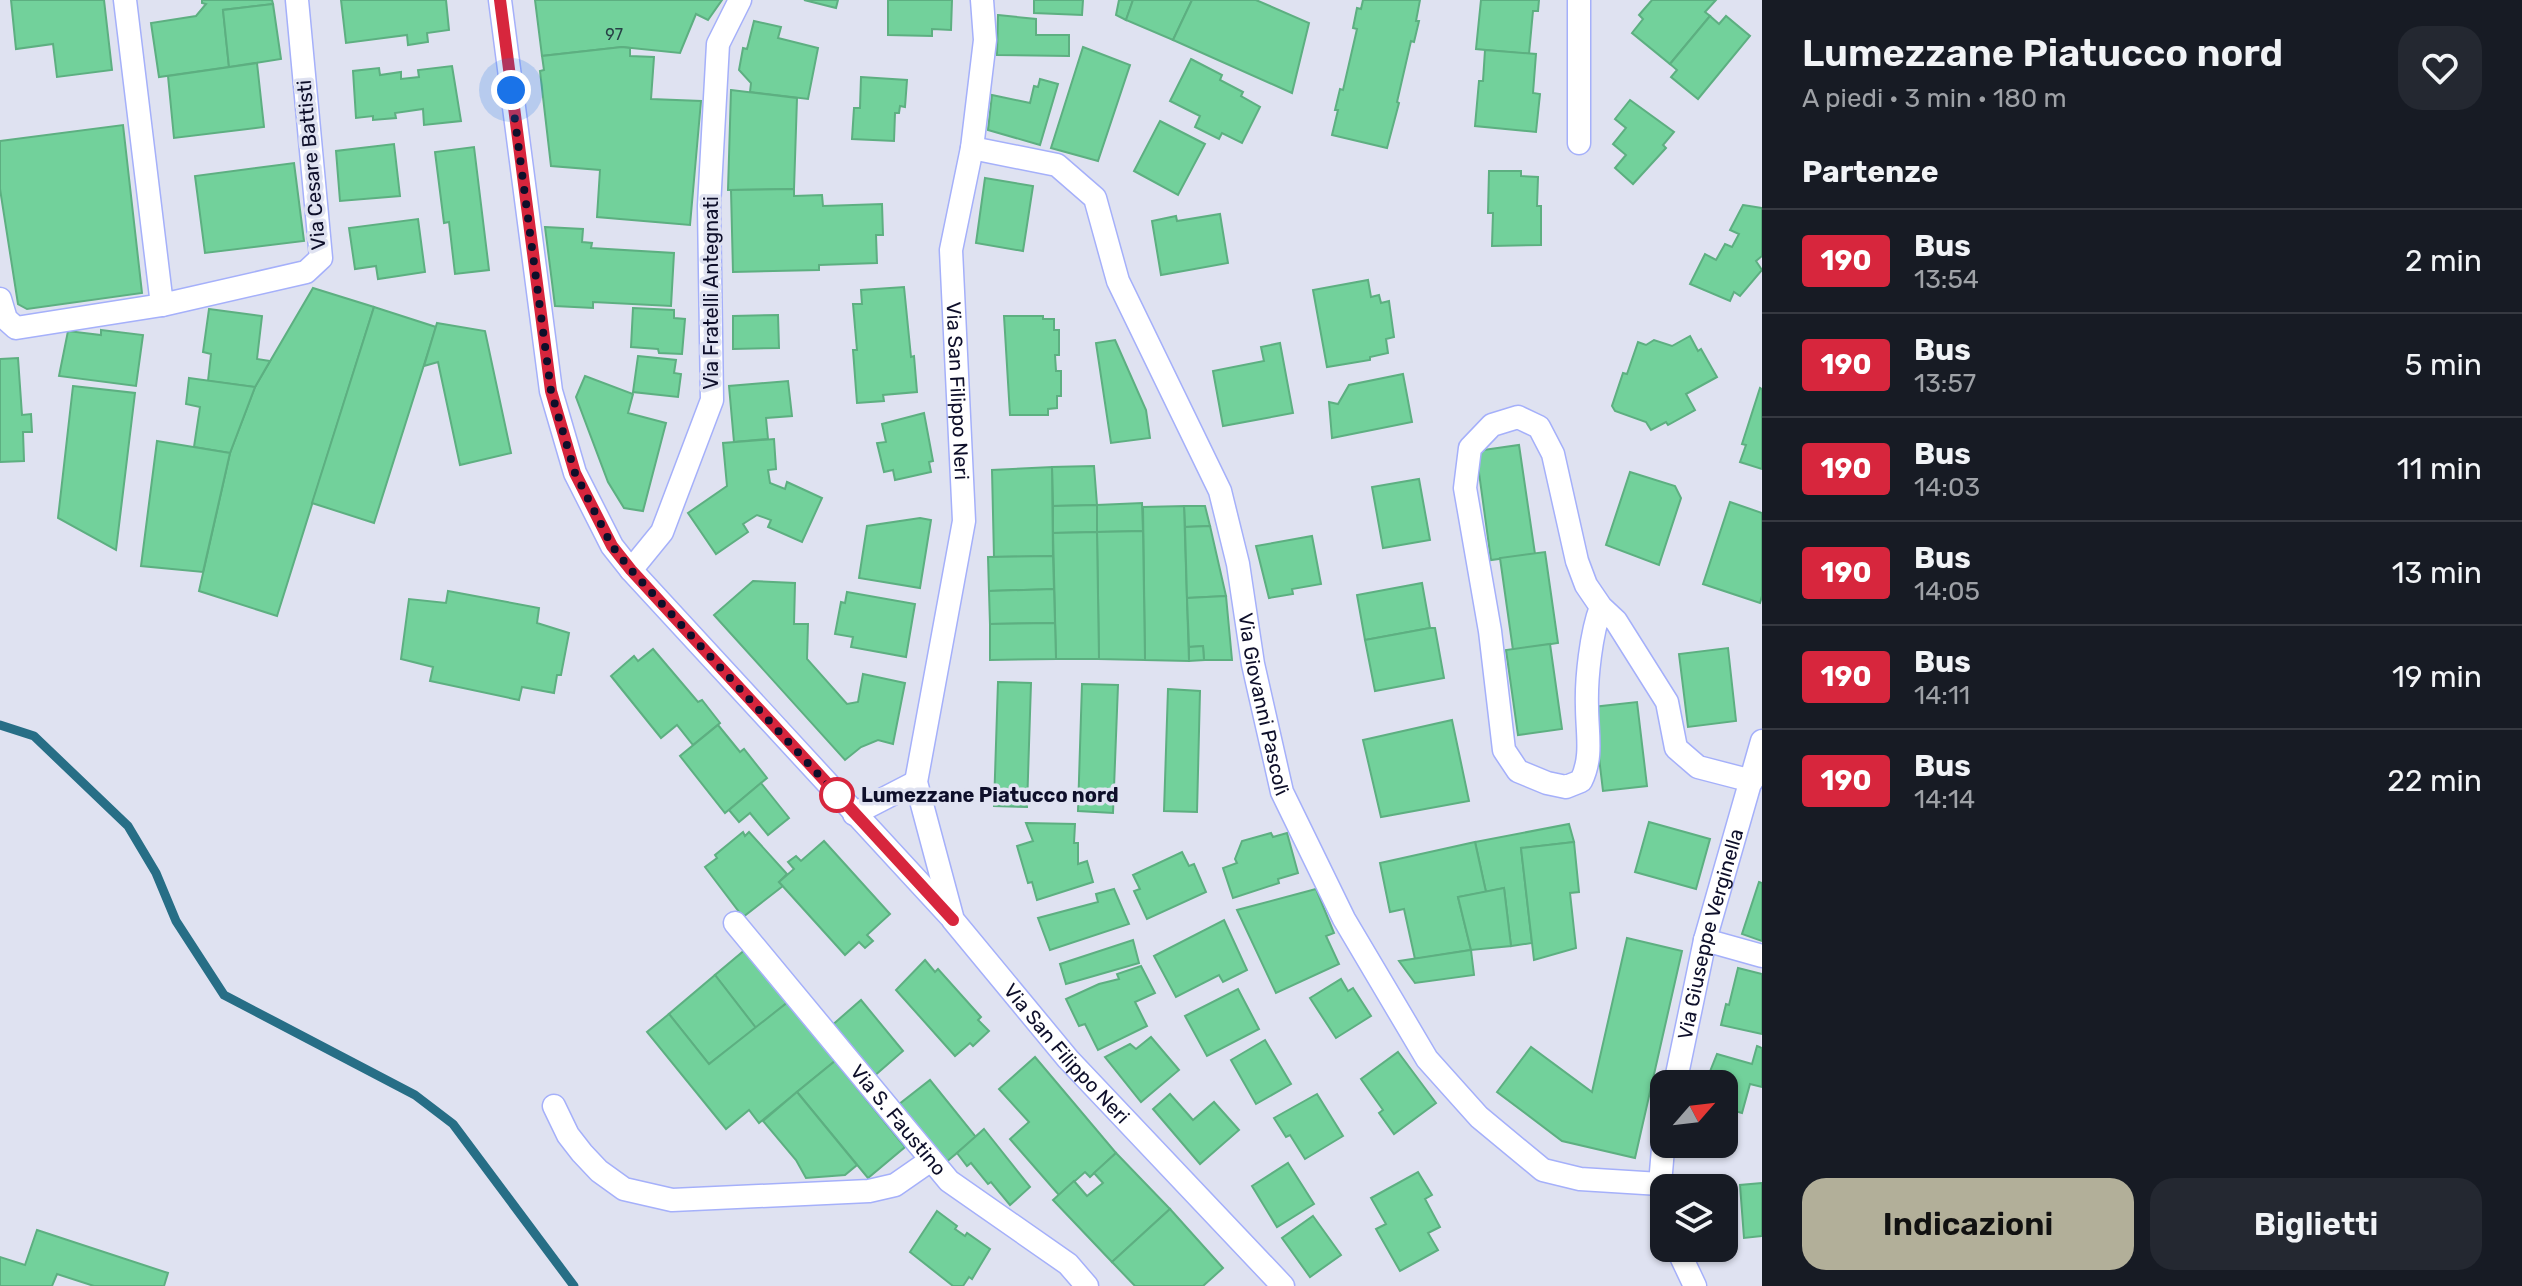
<!DOCTYPE html>
<html lang="it">
<head>
<meta charset="utf-8">
<style>
	:root { --surface:#171b24; --page:#242831; --text:#f1f3f6; --muted:#9ea1a6; --line:#363941; --accent:#b2af99 }
	body { margin:0; font-family:Rubik,sans-serif; background:var(--page); color:var(--text); height:100vh; display:flex; flex-direction:column; font-size:30px; white-space:nowrap }
	* { box-sizing:border-box; margin:0 }
	p { font-size:26px; color:var(--muted) }
	.icon { flex:none; width:44px; height:44px; fill:none; stroke:currentColor; stroke-width:2; stroke-linecap:round; stroke-linejoin:round }
	.map { position:relative; flex:1; overflow:hidden }
	.drawer { display:flex; flex-direction:column; background:var(--surface); width:760px }
	.drawer>* { flex:none }
	.badge { padding:0 16px; border-radius:6px; font-size:28px; line-height:52px }
	.needle { width:52px; rotate:62deg }
	.controls { position:absolute; left:1650px; top:1070px; display:grid; gap:16px }
	.controls a { display:grid; place-items:center; width:88px; height:88px; border-radius:16px; background:var(--surface); box-shadow:0 2px 6px #0004; font-size:40px }
	.you { position:absolute; width:40px; height:40px; margin:-20px; border:6px solid #fff; border-radius:50%; background:#1a73e8; box-shadow:0 0 0 12px #1a73e833 }
	.map>.badge { position:absolute; translate:-50% -50%; box-shadow:0 0 0 4px #fff }
	h2 { padding:0 40px; font-size:30px; line-height:72px }
	.round { display:grid; place-items:center; flex:none; width:84px; height:84px; border-radius:24px; background:var(--page) }
	.headline { display:flex; align-items:center; justify-content:space-between; height:136px; padding:0 40px }
	h1 { font-size:38px; font-weight:600; line-height:60px }
	.button { display:flex; gap:16px; margin-top:auto; padding:16px 40px }
	.button a { flex:1; height:92px; border-radius:24px; background:var(--accent); color:#111; font-size:32px; font-weight:600; line-height:92px; text-align:center }
	.button a+a { background:var(--page); color:var(--text) }
	ul { padding:0; list-style:none }
	li { display:flex; align-items:center; gap:24px; height:104px; padding:0 40px; border-top:2px solid var(--line) }
	li div { flex:1 }
	li b { display:block; font-size:30px }
	li em { font-style:normal }
	li .badge { min-width:88px; font-weight:700; text-align:center }
	main { display:flex; flex:1; min-height:0 }
	.map>svg:first-child { display:block }
	.lines { fill:none; stroke-linecap:round; stroke-linejoin:round }
	.stream { stroke:#276e86; stroke-width:9 }
	.building { fill:#72d19b; stroke:#5daf81; stroke-width:2 }
	.minor-casing { stroke:#a5b0fa; stroke-width:25 }
	.minor { stroke:#fff; stroke-width:22 }
	.line-casing { stroke:#fff; stroke-width:18 }
	.line { stroke:#d7263d; stroke-width:12 }
	.walk { stroke:#0e0f2a; stroke-width:8; stroke-dasharray:0 14.4 }
	.stop-dot { fill:#fff; stroke:#d7263d; stroke-width:4 }
	.labels { text-anchor:middle; stroke-width:7; stroke-linejoin:round; paint-order:stroke }
	.number-label { font-size:16px; fill:#274046 }
	.street-label { font-size:20px; fill:#0e0f2a; stroke:#dfe2f1 }
	.stop-label { font-size:20px; font-weight:bold; fill:#0e0f2a; stroke:#dfe2f1; text-anchor:start }
</style>
</head>
<body>
<main>
<div class="map">
<svg width="1762" height="1286" viewBox="0 0 1762 1286">
	<rect width="100%" height="100%" fill="#dfe2f1"/>
	<g class="lines">
		<path class="stream" d="M0,725l34,11 94,90 28,47 20,48 48,74 191,100 38,29 121,162"/>
	</g>
	<g class="building">
		<path d="M11,0h93l8,70 -55,7 -4,-33 -37,5z"/>
		<path d="M202,0h70l1,4 -50,6 6,57 -70,10 -8,-54 45,-7 10,-12 -4,-1z"/>
		<path d="M341,0h105l3,30 -22,3 1,9 -20,3 -1,-10 -61,8z"/>
		<path d="M535,0h187l-14,20 -12,-6 -16,39 -58,-6 -80,9z"/>
		<path d="M804,0h34l-2,8z"/>
		<path d="M888,0h64l-1,30 -19,-1v7l-44,-1z"/>
		<path d="M1034,0h49l-1,15 -48,-2z"/>
		<path d="M1119,0h14l-7,20 -10,-5z"/>
		<path d="M1133,0h59l-19,40 -47,-20z"/>
		<path d="M1192,0h64l53,23 -17,70 -119,-53z"/>
		<path d="M1363,0h57l-4,21h3l-5,21 -3,-1 -14,61 2,1 -12,45 -55,-13 6,-25h-3l5,-21 3,1 14,-61 -4,-1 4,-20 4,1z"/>
		<path d="M1481,0h58l-1,11h-5l-4,43 -53,-5z"/>
		<path d="M1652,0h64l-11,12 5,4 -40,48 -38,-31 11,-14 -4,-4z"/>
		<path d="M273,4l8,55 -52,8 -6,-57z"/>
		<path d="M998,15l38,4v16h33v21l-72,-1z"/>
		<path d="M1710,16l9,8 7,-8 24,20 -52,63 -27,-22 6,-7 -7,-6z"/>
		<path d="M754,21l27,6 -3,11 40,10 -10,51 -58,-7 1,-9 -12,-13 4,-22 4,1z"/>
		<path d="M622,47l8,1v8l24,1 -3,42 50,2 -11,124 -93,-8 3,-47 -49,-4 -11,-95 4,-1 -2,-14z"/>
		<path d="M1083,47l47,18 -32,96 -47,-13z"/>
		<path d="M1485,50l51,4 -3,39 7,1 -4,38 -61,-6 4,-45h4z"/>
		<path d="M1191,59l31,16 -2,5 23,12 -2,4 19,11 -18,36 -20,-10 -3,6 -24,-12 5,-11 -30,-15z"/>
		<path d="M257,63l7,64 -90,11 -6,-62z"/>
		<path d="M452,66l9,55 -37,4 -1,-16 -28,4 1,5 -23,2v-4l-17,2 -3,-47 26,-3 1,7 21,-3v7l18,-2 -1,-7z"/>
		<path d="M861,77l46,3 -2,27 -5,-1 -1,7h-4l-1,28 -42,-2 2,-31h6z"/>
		<path d="M1040,79l18,5 -18,61 -52,-15 4,-35 38,8 4,-17 4,1z"/>
		<path d="M731,90l66,8 -3,91 -66,1z"/>
		<path d="M1630,100l44,32 -11,13 3,3 -33,36 -18,-16 11,-13 -13,-11 13,-16 -11,-9z"/>
		<path d="M1160,121l45,23 -27,51 -44,-24z"/>
		<path d="M123,125l19,168 -115,16 -9,-5 -18,-115v-48z"/>
		<path d="M394,144l6,52 -60,5 -4,-50z"/>
		<path d="M474,147l15,123 -34,4 -6,-52 -5,1 -9,-71z"/>
		<path d="M294,163l10,78 -99,12 -10,-77z"/>
		<path d="M1489,171h32v5l17,1 -1,29h4v39l-49,1 1,-33h-5z"/>
		<path d="M985,178l48,8 -10,65 -47,-8z"/>
		<path d="M794,189v7l28,-1 1,11 59,-2 1,31h-7l1,28 -58,2v5l-86,2 -2,-82z"/>
		<path d="M1743,205l19,3v48l-6,5 6,9 -22,26 -6,-4 -4,9 -40,-17 15,-30 11,6 9,-16 7,3 7,-13 -9,-4z"/>
		<path d="M1220,214l8,49 -67,12 -9,-54 24,-5 1,5z"/>
		<path d="M418,219l7,53 -47,7 -2,-13 -21,3 -6,-41z"/>
		<path d="M545,227l38,2 -1,13 10,1 -1,5 83,5 -3,53 -78,-4v6l-38,-2z"/>
		<path d="M1368,280l3,17 8,-2 2,8 8,-2 5,36 -8,2 2,14 -18,4v3l-43,7 -14,-77z"/>
		<path d="M904,287l7,70 3,-1 3,36 -34,3 1,6 -27,2 -4,-53h4l-4,-46h9l-1,-14z"/>
		<path d="M313,288l61,19 -97,309 -78,-25 31,-138 25,-66z"/>
		<path d="M374,307l62,20 -62,196 -62,-20z"/>
		<path d="M633,308l41,2v8l11,1 -3,35 -23,-1 -1,-4 -27,-2z"/>
		<path d="M209,309l53,7 -5,43 13,2 -15,26 -47,-6 3,-27 -8,-2z"/>
		<path d="M778,315l1,33 -46,1v-33z"/>
		<path d="M1004,316h39v3h11v11h5v25h-4l1,16h5v25h-4v12l-9,1v6h-38z"/>
		<path d="M437,323l48,8 26,122 -51,12 -22,-103 -14,4z"/>
		<path d="M101,330l42,5 -7,51 -77,-10 9,-45 33,4z"/>
		<path d="M1690,336l8,15 3,-2 16,28 -31,17 9,16 -27,15 -2,-3 -15,8 -5,-8 -31,-11 -3,-5 11,-33 4,1 11,-32 8,3 8,-5 18,6z"/>
		<path d="M1115,340l31,70 4,28 -39,5 -15,-100z"/>
		<path d="M1280,343l13,70 -70,13 -10,-55 51,-10 -3,-14z"/>
		<path d="M638,356l38,4 -2,13 7,1 -3,23 -45,-5z"/>
		<path d="M18,358l4,57 9,-1 1,18h-9l1,29 -24,1v-103z"/>
		<path d="M1403,374l9,48 -80,16 -3,-36 9,2 11,-19z"/>
		<path d="M585,376l48,18 -5,19 38,10 -23,88 -19,-3 -16,-26 -32,-85z"/>
		<path d="M189,378l66,9 -25,66 -36,-6 6,-40 -14,-3z"/>
		<path d="M788,381l4,35 -26,2 2,21 -34,3 -5,-56z"/>
		<path d="M73,386l62,7 -19,157 -58,-32z"/>
		<path d="M1760,388l2,1v80l-22,-7 6,-17 -4,-1z"/>
		<path d="M924,413l9,48 -4,1 2,10 -36,8 -2,-10 -9,2 -7,-29 9,-1 -4,-18z"/>
		<path d="M774,439l2,30 -8,1 2,13 15,6 2,-7 35,16 -20,44 -34,-15 3,-7 -14,-5 -14,9 5,8 -32,22 -28,-41 39,-27 -4,-43z"/>
		<path d="M157,441l73,12 -27,119 -62,-6z"/>
		<path d="M1519,445l16,109 -44,6 -15,-109z"/>
		<path d="M1094,466l3,39 -44,1 -1,-39z"/>
		<path d="M1052,467l1,89 -59,1 -2,-87z"/>
		<path d="M1630,472l45,14 6,12 -22,67 -53,-20z"/>
		<path d="M1419,479l11,61 -47,8 -11,-61z"/>
		<path d="M1730,502l32,11v83l-2,7 -57,-19z"/>
		<path d="M1142,503l1,28 -46,1v-27z"/>
		<path d="M1097,505v27l-44,1v-27z"/>
		<path d="M1184,506h21l5,20 -25,1z"/>
		<path d="M1184,506l5,155 -44,-1 -2,-153z"/>
		<path d="M920,518l11,2 -11,68 -61,-10 8,-52z"/>
		<path d="M1210,526l16,70 -39,2 -2,-71z"/>
		<path d="M1143,531l2,129 -46,-1 -2,-127z"/>
		<path d="M1097,532l2,127h-43l-3,-126z"/>
		<path d="M1312,536l9,48 -29,5 1,5 -24,4 -13,-52z"/>
		<path d="M1545,552l13,91 -45,7 -13,-92z"/>
		<path d="M1053,556l1,33 -65,2 -1,-34z"/>
		<path d="M753,581l42,2 -1,41h14l-1,35 40,45 11,-2 5,-28 42,9 -12,61 -15,-4 -17,7 -16,13 -131,-145z"/>
		<path d="M1422,583l8,45 -65,12 -8,-45z"/>
		<path d="M1054,589l1,34 -65,1 -1,-33z"/>
		<path d="M448,591l91,17 -2,15 32,10 -8,42h-4l-3,18 -32,-6 -3,13 -89,-19 3,-14 -32,-8 8,-60 37,4z"/>
		<path d="M847,592l68,12 -9,53 -55,-10 2,-10 -18,-3 6,-32 4,1z"/>
		<path d="M1226,596l6,64h-28l-1,-14 -14,1 -2,-49z"/>
		<path d="M1055,623l1,36 -66,1v-36z"/>
		<path d="M1430,628h5l9,50 -69,13 -10,-51z"/>
		<path d="M1550,644l12,85 -44,6 -12,-85z"/>
		<path d="M1203,646l1,14 -15,1v-14z"/>
		<path d="M1728,648l8,73 -48,6 -9,-73z"/>
		<path d="M653,649l45,53 4,-2 18,23 -27,22 -16,-20 -16,13 -50,-62 23,-20 4,5z"/>
		<path d="M998,682l33,1 -4,124 -33,-1z"/>
		<path d="M1082,684l36,1 -5,128 -35,-2z"/>
		<path d="M1168,689l32,2 -3,121 -33,-1z"/>
		<path d="M1637,702l10,84 -44,5 -10,-84z"/>
		<path d="M1452,720l17,81 -88,16 -18,-77z"/>
		<path d="M718,725l22,27 4,-3 23,29 -42,35 -45,-57z"/>
		<path d="M761,783l28,35 -21,17 -18,-22 -11,9 -10,-12z"/>
		<path d="M1649,822l61,17 -14,50 -61,-17z"/>
		<path d="M1026,823l49,1 -1,19h4v21l9,-3 6,21 -56,18 -5,-18 -4,1 -11,-37 16,-5z"/>
		<path d="M1569,824l5,18 -53,6 11,95 -21,3 -7,-58 -18,4 -11,-50z"/>
		<path d="M743,832l2,4 4,-4 38,42 -8,8 4,4 -40,31 -38,-50 12,-9 -2,-3z"/>
		<path d="M1271,833l2,4 14,-4 11,40 -20,6 1,4 -46,15 -10,-30 14,-5 -2,-4 7,-18z"/>
		<path d="M824,841l66,73 -23,21 6,6 -8,7 -6,-6 -14,13 -66,-73 15,-13 -6,-7 8,-6 5,5z"/>
		<path d="M1475,842l11,50 -28,5 13,53 -56,9 -11,-50 -14,3 -10,-49z"/>
		<path d="M1574,842l5,50 -9,1 6,55 -42,12 -13,-112z"/>
		<path d="M1182,852l7,14 5,-2 12,28 -59,27 -13,-28 6,-2 -7,-14z"/>
		<path d="M1759,882l3,1v58l-20,-7z"/>
		<path d="M1504,888l7,58 -40,4 -13,-53z"/>
		<path d="M1114,889l15,35 -79,26 -12,-32 60,-16 -2,-8z"/>
		<path d="M1316,889l18,44 -8,3 13,28 -63,29 -39,-83z"/>
		<path d="M1224,920l23,50 -24,12 -4,-7 -43,22 -22,-41z"/>
		<path d="M1627,938l55,13 -47,207 -73,-17 -65,-49 34,-45 61,45z"/>
		<path d="M1133,940l6,23 -73,21 -6,-20z"/>
		<path d="M746,949l42,53 -32,26 -41,-53z"/>
		<path d="M1471,950l3,25 -59,8 -16,-22z"/>
		<path d="M925,960l10,12 3,-3 43,48 -3,3 11,11 -16,15 -3,-3 -15,13 -59,-66z"/>
		<path d="M1141,966l14,27 -20,9 12,24 -49,24 -13,-26 -6,2 -13,-27 33,-15 20,-5 -2,-5z"/>
		<path d="M1738,968l24,6v60l-41,-9 5,-21 3,1z"/>
		<path d="M715,975l41,53 -47,36 -40,-50z"/>
		<path d="M1341,979l7,12 5,-3 18,28 -35,22 -26,-40z"/>
		<path d="M1238,989l21,40 -52,27 -22,-40z"/>
		<path d="M861,1000l42,51 -30,26 -43,-50z"/>
		<path d="M788,1002l47,59 -76,62 -10,-13 -23,19 -79,-97 22,-18 40,50z"/>
		<path d="M1151,1037l28,33 -38,32 -36,-45 25,-13 6,5z"/>
		<path d="M1265,1040l26,44 -35,20 -25,-44z"/>
		<path d="M1757,1046l5,2v39l-12,-3 -8,29 -18,-5v-24h-19l12,-30 35,10z"/>
		<path d="M1398,1052l38,51 -42,31 -15,-21 4,-3 -22,-31z"/>
		<path d="M1035,1057l81,96 -26,24 -5,-5 -26,23 -49,-56 19,-17 -30,-33z"/>
		<path d="M835,1061l70,86 -37,31 -71,-86z"/>
		<path d="M930,1080l46,57 -31,26 -47,-58z"/>
		<path d="M797,1092l60,73 -12,10 -39,3 -10,-18 -33,-39z"/>
		<path d="M1170,1094l23,26 21,-18 25,28 -39,34 -47,-55z"/>
		<path d="M1317,1094l26,42 -38,23 -15,-24 -4,2 -12,-19z"/>
		<path d="M984,1129l46,58 -20,18 -19,-23 -3,2 -17,-21 -4,3 -10,-13z"/>
		<path d="M1116,1153l54,56 -58,53 -59,-62 21,-19 13,15 16,-13 -9,-10z"/>
		<path d="M1288,1163l26,41 -37,23 -25,-41z"/>
		<path d="M1418,1172l14,23 -7,4 15,28 -12,6 10,17 -38,21 -24,-42 10,-5 -15,-26z"/>
		<path d="M1762,1183v53l-18,2 -4,-53z"/>
		<path d="M1170,1209l53,59 -20,18h-68l-23,-24z"/>
		<path d="M937,1211l20,15 -2,3 10,7 2,-3 23,16 -18,30 -3,-2 -6,9h-10l-43,-34z"/>
		<path d="M1313,1216l28,39 -31,22 -28,-39z"/>
		<path d="M37,1230l131,43 -4,13h-70l-37,-12 -5,12h-52v-29l25,8z"/>
	</g>
	<g class="lines">
		<defs>
			<g id="minor">
				<path d="M125,0l37,305 144,-33 15,-14 -24,-258"/>
				<path d="M500,0l51,391 24,82 37,73 19,24 319,346"/>
				<path id="s1" d="M982,0l3,40 -13,108 -21,102 13,271 -48,261 37,138 115,139 215,227"/>
				<path d="M1579,0v143"/>
				<path id="s2" d="M972,148l85,17 38,33 23,83 102,210 18,73 15,100 29,128 62,127 83,140 52,58 64,53 37,9 80,5"/>
				<path d="M0,299l6,20 10,9 146,-23"/>
				<path d="M631,570l31,-38 50,-132 -3,-194 9,-162 22,-44"/>
				<path d="M1601,607c-10,26 -15,72 -14,100 0,26 6,50 -6,74l-15,6 -19,-4 -29,-12 -14,-21 -14,-119 -25,-143 5,-40 22,-23 26,-8 21,10 14,27 24,107 9,24 15,22 15,14 51,81 9,46 22,19 54,14"/>
				<path d="M854,814l62,-32"/>
				<path id="s3" d="M735,923l214,258 119,83 19,22"/>
				<path d="M1705,940l57,16"/>
				<path id="s4" d="M1675,1084l30,-144 57,-199"/>
				<path d="M554,1106l14,29 14,18 17,18 25,18 48,11 197,-9 26,-6 36,-25"/>
				<path d="M1664,1137l-4,47 4,17"/>
				<path d="M1677,1248l18,38"/>
			</g>
		</defs>
		<use href="#minor" class="minor-casing"/>
		<use href="#minor" class="minor"/>
	</g>
	<g class="lines">
		<defs>
			<path id="line" d="M500,0l51,391 24,82 37,73 19,24 322,350"/>
		</defs>
		<use href="#line" class="line-casing"/>
		<use href="#line" class="line"/>
		<path class="walk" d="M511,90l40,301 24,82 37,73 19,24 206,225"/>
	</g>
	<circle class="stop-dot" cx="837" cy="795" r="16"/>
	<g class="labels">
		<g class="number-label">
			<text x="614" y="40">97</text>
		</g>
		<g class="street-label">
			<text transform="translate(311 165) rotate(-95)" y="7">Via Cesare Battisti</text>
			<text transform="translate(711 293) rotate(-90)" y="7">Via Fratelli Antegnati</text>
			<text dy="7" stroke="none"><textPath href="#s1" startOffset="394">Via San Filippo Neri</textPath></text>
			<text dy="7" stroke="none"><textPath href="#s2" startOffset="674">Via Giovanni Pascoli</textPath></text>
			<text dy="7" stroke="none"><textPath href="#s4" startOffset="154">Via Giuseppe Verginella</textPath></text>
			<text dy="7" stroke="none"><textPath href="#s1" startOffset="1108">Via San Filippo Neri</textPath></text>
			<text dy="7" stroke="none"><textPath href="#s3" startOffset="256">Via S. Faustino</textPath></text>
		</g>
		<g class="stop-label">
			<text x="861" y="802">Lumezzane Piatucco nord</text>
		</g>
	</g>
</svg>
<div class="controls">
<a><svg class="needle" viewBox="-14 -14 28 28"><path d="M0-13l5 13h-10z" fill="#e53935"/><path d="M0 13l5-13h-10z" fill="#9ea1a6"/></svg></a>
<a><svg class="icon" aria-label="layers" viewBox="0 0 24 24"><path d="M12 4l9 5-9 5-9-5zM3 14l9 5 9-5"/></svg></a>
</div>
<div class="you" style="left:511px;top:90px"></div>
</div>
<section class="drawer">
<div class="headline"><div><h1>Lumezzane Piatucco nord</h1><p>A piedi · 3 min · 180 m</p></div><a class="round"><svg class="icon" aria-label="heart" viewBox="0 0 24 24"><path d="M12 20l-8-8c-3-5 5-10 8-4 3-6 11-1 8 4z"/></svg></a></div>
<h2>Partenze</h2>
<ul>
<li><span class="badge" style="background:#d7263d;color:#fff">190</span><div><b>Bus</b><p>13:54</p></div><em>2 min</em></li>
<li><span class="badge" style="background:#d7263d;color:#fff">190</span><div><b>Bus</b><p>13:57</p></div><em>5 min</em></li>
<li><span class="badge" style="background:#d7263d;color:#fff">190</span><div><b>Bus</b><p>14:03</p></div><em>11 min</em></li>
<li><span class="badge" style="background:#d7263d;color:#fff">190</span><div><b>Bus</b><p>14:05</p></div><em>13 min</em></li>
<li><span class="badge" style="background:#d7263d;color:#fff">190</span><div><b>Bus</b><p>14:11</p></div><em>19 min</em></li>
<li><span class="badge" style="background:#d7263d;color:#fff">190</span><div><b>Bus</b><p>14:14</p></div><em>22 min</em></li>
</ul>
<div class="button"><a>Indicazioni</a><a>Biglietti</a></div>
</section>
</main>
</body>
</html>
